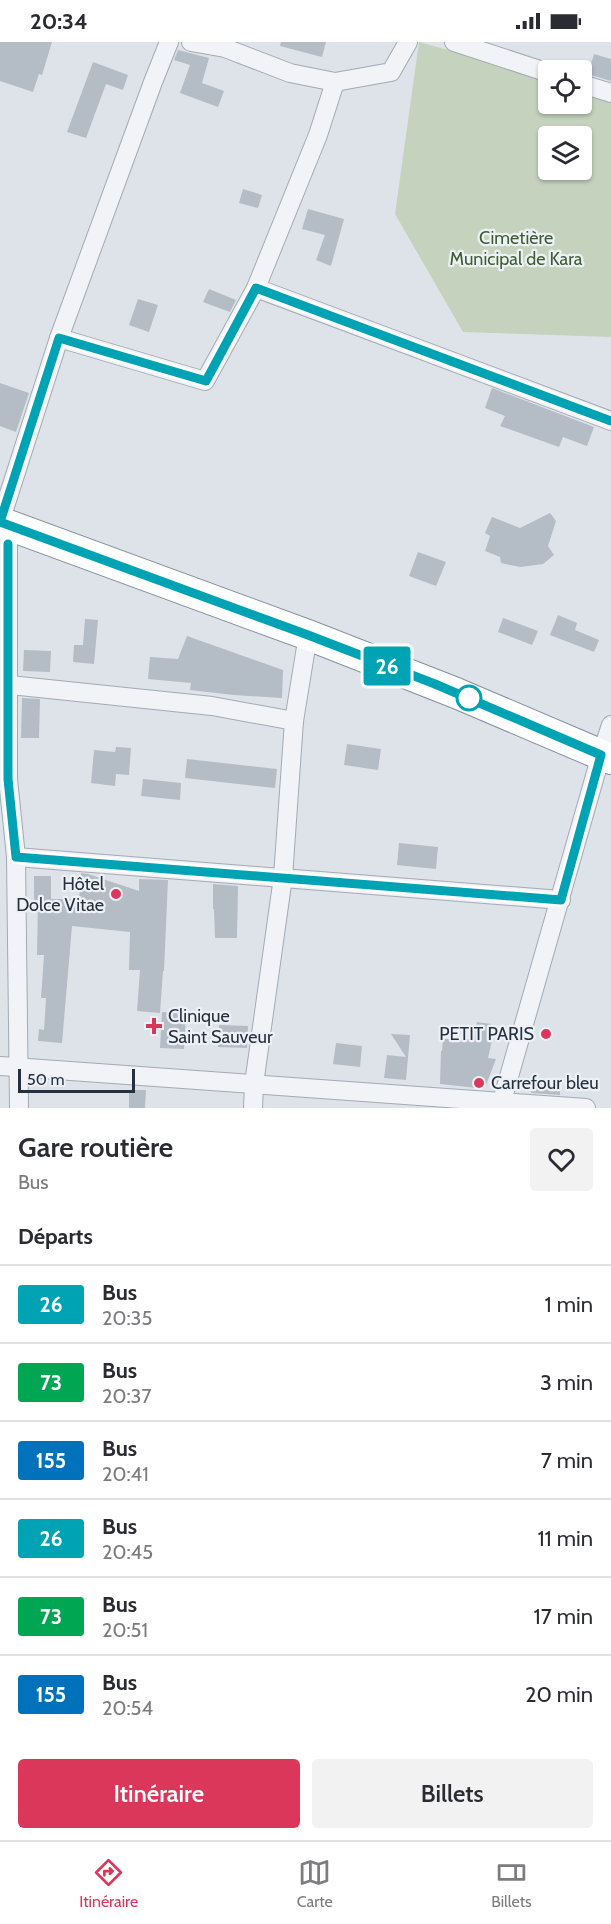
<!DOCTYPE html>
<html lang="fr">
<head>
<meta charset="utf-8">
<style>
	:root { --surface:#fff; --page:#f2f2f3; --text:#2b2b33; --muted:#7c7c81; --line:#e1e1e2; --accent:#da375a }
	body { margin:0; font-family:Cabin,sans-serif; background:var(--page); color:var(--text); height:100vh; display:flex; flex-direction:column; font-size:22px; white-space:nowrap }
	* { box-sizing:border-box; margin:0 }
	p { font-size:20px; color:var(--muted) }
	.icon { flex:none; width:33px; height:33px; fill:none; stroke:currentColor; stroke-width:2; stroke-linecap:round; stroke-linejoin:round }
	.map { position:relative; height:1066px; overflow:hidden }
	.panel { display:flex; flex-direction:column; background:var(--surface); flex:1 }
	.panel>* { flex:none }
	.badge { padding:0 12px; border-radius:4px; font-size:21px; line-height:39px }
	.controls { position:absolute; left:538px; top:18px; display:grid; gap:12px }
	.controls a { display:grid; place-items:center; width:54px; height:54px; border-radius:6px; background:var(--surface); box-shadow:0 2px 4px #0004; font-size:30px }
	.scale { position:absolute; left:18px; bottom:15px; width:117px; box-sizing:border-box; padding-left:6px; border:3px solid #253141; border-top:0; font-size:16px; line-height:21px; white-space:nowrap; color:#253141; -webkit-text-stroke:4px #edf1f6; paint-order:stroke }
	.map>.badge { position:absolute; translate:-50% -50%; box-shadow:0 0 0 3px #fff }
	h2 { padding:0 18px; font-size:22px; line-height:54px }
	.round { display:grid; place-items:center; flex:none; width:63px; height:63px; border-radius:6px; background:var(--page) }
	.summary { display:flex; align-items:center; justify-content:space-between; height:102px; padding:0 18px }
	h1 { font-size:28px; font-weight:600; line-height:45px }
	.action { display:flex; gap:12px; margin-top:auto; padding:12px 18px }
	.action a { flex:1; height:69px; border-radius:6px; background:var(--accent); color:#fff; font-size:24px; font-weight:600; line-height:69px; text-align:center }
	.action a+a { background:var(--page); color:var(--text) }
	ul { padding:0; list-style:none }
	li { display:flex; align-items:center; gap:18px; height:78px; padding:0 18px; border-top:2px solid var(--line) }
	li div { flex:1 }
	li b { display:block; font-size:22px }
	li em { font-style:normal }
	li .badge { min-width:66px; font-weight:700; text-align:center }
	.status { display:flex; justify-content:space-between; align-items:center; height:42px; padding:0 30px; background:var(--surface); direction:ltr }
	.status svg { height:16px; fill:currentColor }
	.tab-bar { display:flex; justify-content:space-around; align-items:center; height:84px; border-top:2px solid var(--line); background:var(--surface); font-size:16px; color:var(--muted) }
	.tab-bar a { display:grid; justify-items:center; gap:3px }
	.tab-bar .current { color:var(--accent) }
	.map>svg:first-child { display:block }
	.green { fill:#c5d3be; fill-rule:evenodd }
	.building { fill:#b4bcc6 }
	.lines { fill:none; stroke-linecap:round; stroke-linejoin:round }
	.minor-casing { stroke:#a3aab3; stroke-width:20 }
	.trunk-casing { stroke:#8491a1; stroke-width:32 }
	.minor { stroke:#f1f3f7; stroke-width:18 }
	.trunk { stroke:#fff; stroke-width:30 }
	.line-casing { stroke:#fff; stroke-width:14 }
	.line { stroke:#00a3b4; stroke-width:9 }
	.stop-dot { fill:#fff; stroke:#00a3b4; stroke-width:3 }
	.poi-dot { fill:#da375a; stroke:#edf1f6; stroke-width:2 }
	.labels { text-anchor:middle; stroke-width:4.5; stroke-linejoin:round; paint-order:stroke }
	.park-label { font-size:18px; fill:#3d5e32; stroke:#edf1f6 }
	.poi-label { font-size:18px; fill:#253141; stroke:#edf1f6; text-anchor:end }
</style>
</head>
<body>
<div class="status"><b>20:34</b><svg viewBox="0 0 49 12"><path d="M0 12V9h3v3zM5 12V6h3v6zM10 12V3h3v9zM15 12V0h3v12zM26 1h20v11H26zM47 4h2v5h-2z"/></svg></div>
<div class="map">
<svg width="611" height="1066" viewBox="0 0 611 1066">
	<rect width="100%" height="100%" fill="#dee3e9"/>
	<path class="green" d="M419,0l130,36v26h33v-16l29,8v241l-148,-5 -68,-118zM549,94h33v34h-33z"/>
	<g class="building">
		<path d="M0,0h52l-10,33 -3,-1 -6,18 -33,-11z"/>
		<path d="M281,0h45l-4,15 -42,-11z"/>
		<path d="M178,8l31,8 -7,25 22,8 -6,16 -38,-14 10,-28 -16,-5z"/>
		<path d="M594,12l17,5v22l-23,-7z"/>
		<path d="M93,20l35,13 -5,15 -17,-6 -20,54 -19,-6z"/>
		<path d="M243,147l19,6 -4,13 -19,-5z"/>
		<path d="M308,167l36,10 -13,47 -15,-6 9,-25 -23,-6z"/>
		<path d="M209,247l27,11 -6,12 -27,-10z"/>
		<path d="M138,257l20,6 -9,27 -20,-7z"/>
		<path d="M0,341l29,10 -13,39 -16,-6z"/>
		<path d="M492,346l102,39 -7,19 -24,-9 -4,10 -59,-21 5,-10 -20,-8z"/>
		<path d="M550,471l6,8 -8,25 6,9 -11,9 -23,3 -19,-4 -1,-6 -15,-6 5,-15 -5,-3 7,-16 28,11z"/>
		<path d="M418,510l28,10 -10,24 -27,-10z"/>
		<path d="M558,573l19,8 -2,7 24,10 -5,12 -44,-17z"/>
		<path d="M503,576l35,13 -6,14 -34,-13z"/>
		<path d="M85,577l13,1 -4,44 -21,-2 1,-17h9z"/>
		<path d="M187,594l96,34 -1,28 -48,-3 -44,-5 1,-7 -43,-4 2,-22 28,2z"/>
		<path d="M24,608l27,1 -1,21 -27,-1z"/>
		<path d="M22,656l18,1 -1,39h-18z"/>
		<path d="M347,702l34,5 -3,21 -34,-5z"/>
		<path d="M116,705l15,1 -2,27 -13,-1 -1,12 -24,-3 3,-33 21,2z"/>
		<path d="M187,717l90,10 -2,19 -90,-10z"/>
		<path d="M143,737l38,4 -1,17 -39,-4z"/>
		<path d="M399,801l39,4 -2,22 -39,-4z"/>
		<path d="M81,831l7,1 51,17v-12l29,1 -4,91h-1l-3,42 -23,-2 3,-41h-11l1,-38 -58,-6 -10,117 -24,-2 1,-12 5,1 2,-32h-5l3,-43h-7l1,-55h-4v-24h17v23h28z"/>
		<path d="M213,842l25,2 -1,52h-22l-1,-29h-1z"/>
		<path d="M162,970l24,2 -2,35 -24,-1z"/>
		<path d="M477,980l14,2 -2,15 3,1 -4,18 8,1 -10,26 -9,3 -37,-4 1,-33h1l1,-12h31z"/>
		<path d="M219,983l29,1 -1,22 -29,-1z"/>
		<path d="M391,992l19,1 -4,45 -22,-2 3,-23 19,2z"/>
		<path d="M336,1001l26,3 -2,21 -27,-3z"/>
		<path d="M532,1040l28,1v12l-29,-2z"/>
		<path d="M129,1048h17l-1,18h-16z"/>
	</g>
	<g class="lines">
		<defs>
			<g id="minor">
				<path d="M191,0l34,6 65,25 45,9 56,-10 17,-30"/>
				<path d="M454,0l95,31"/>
				<path d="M582,42l29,9"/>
				<path d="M256,246l355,133"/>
				<path d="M59,296l146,43 51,-93 62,-153 17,-53"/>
				<path d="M0,480l59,-184 94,-256 16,-40"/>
				<path d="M8,483v254l8,78 3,251"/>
				<path d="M0,642l212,22 82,15"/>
				<path d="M16,815l545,43"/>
				<path d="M0,1024l586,42"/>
				<path d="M253,1066l1,-24 29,-207 11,-156 14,-86"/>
				<path d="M500,1066l101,-353 10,-30"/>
			</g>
			<path id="trunk" d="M0,480l308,113 148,58 155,66"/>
		</defs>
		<use href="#minor" class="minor-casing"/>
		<use href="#trunk" class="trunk-casing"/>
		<use href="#minor" class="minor"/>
		<use href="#trunk" class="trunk"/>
	</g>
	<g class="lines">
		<defs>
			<path id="line" d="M8,502v235l8,78 545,43 40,-145 -166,-71 -127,-49 -308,-113 59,-184 147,43 50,-93 355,133"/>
		</defs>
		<use href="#line" class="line-casing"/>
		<use href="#line" class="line"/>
	</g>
	<circle class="stop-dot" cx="469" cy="656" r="12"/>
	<g class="poi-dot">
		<circle cx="116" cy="852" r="6"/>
		<path d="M151 975h6v6h6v6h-6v6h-6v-6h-6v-6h6z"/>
		<circle cx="546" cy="992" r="6"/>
		<circle cx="479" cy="1041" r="6"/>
	</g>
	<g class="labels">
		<g class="park-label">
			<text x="516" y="202">Cimetière<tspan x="516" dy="21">Municipal de Kara</tspan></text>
		</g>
		<g class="poi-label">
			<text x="104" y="848">Hôtel<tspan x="104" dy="21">Dolce Vitae</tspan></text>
			<text x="168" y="980" text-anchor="start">Clinique<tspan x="168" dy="21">Saint Sauveur</tspan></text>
			<text x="534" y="998">PETIT PARIS</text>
			<text x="491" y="1047" text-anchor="start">Carrefour bleu</text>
		</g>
	</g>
</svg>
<div class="controls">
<a><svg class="icon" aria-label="locate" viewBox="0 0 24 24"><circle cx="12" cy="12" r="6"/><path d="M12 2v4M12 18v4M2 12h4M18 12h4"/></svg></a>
<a><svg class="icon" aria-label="layers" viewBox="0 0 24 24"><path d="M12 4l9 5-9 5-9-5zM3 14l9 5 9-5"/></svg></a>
</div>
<div class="scale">50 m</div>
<b class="badge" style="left:387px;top:624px;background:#00a3b4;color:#fff">26</b>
</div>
<section class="panel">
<div class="summary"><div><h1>Gare routière</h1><p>Bus</p></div><a class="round"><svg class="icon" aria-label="heart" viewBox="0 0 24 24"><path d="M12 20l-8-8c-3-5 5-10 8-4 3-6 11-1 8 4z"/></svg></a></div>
<h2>Départs</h2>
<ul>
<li><span class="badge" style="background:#00a3b4;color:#fff">26</span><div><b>Bus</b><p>20:35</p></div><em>1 min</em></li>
<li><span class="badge" style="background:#00a651;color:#fff">73</span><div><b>Bus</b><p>20:37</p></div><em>3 min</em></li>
<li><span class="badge" style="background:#0072bc;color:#fff">155</span><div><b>Bus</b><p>20:41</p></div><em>7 min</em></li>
<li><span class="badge" style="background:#00a3b4;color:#fff">26</span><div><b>Bus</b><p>20:45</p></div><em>11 min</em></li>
<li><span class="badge" style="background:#00a651;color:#fff">73</span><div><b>Bus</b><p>20:51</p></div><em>17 min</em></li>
<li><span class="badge" style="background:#0072bc;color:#fff">155</span><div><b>Bus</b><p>20:54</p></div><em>20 min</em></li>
</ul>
<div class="action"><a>Itinéraire</a><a>Billets</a></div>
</section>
<nav class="tab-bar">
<a class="current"><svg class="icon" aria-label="directions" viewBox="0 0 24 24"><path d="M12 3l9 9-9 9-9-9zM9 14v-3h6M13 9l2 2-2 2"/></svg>Itinéraire</a>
<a><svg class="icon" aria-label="map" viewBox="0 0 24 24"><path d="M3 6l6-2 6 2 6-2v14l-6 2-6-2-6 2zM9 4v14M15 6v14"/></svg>Carte</a>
<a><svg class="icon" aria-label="tickets" viewBox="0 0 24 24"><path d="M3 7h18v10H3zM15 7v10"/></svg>Billets</a>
</nav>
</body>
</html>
